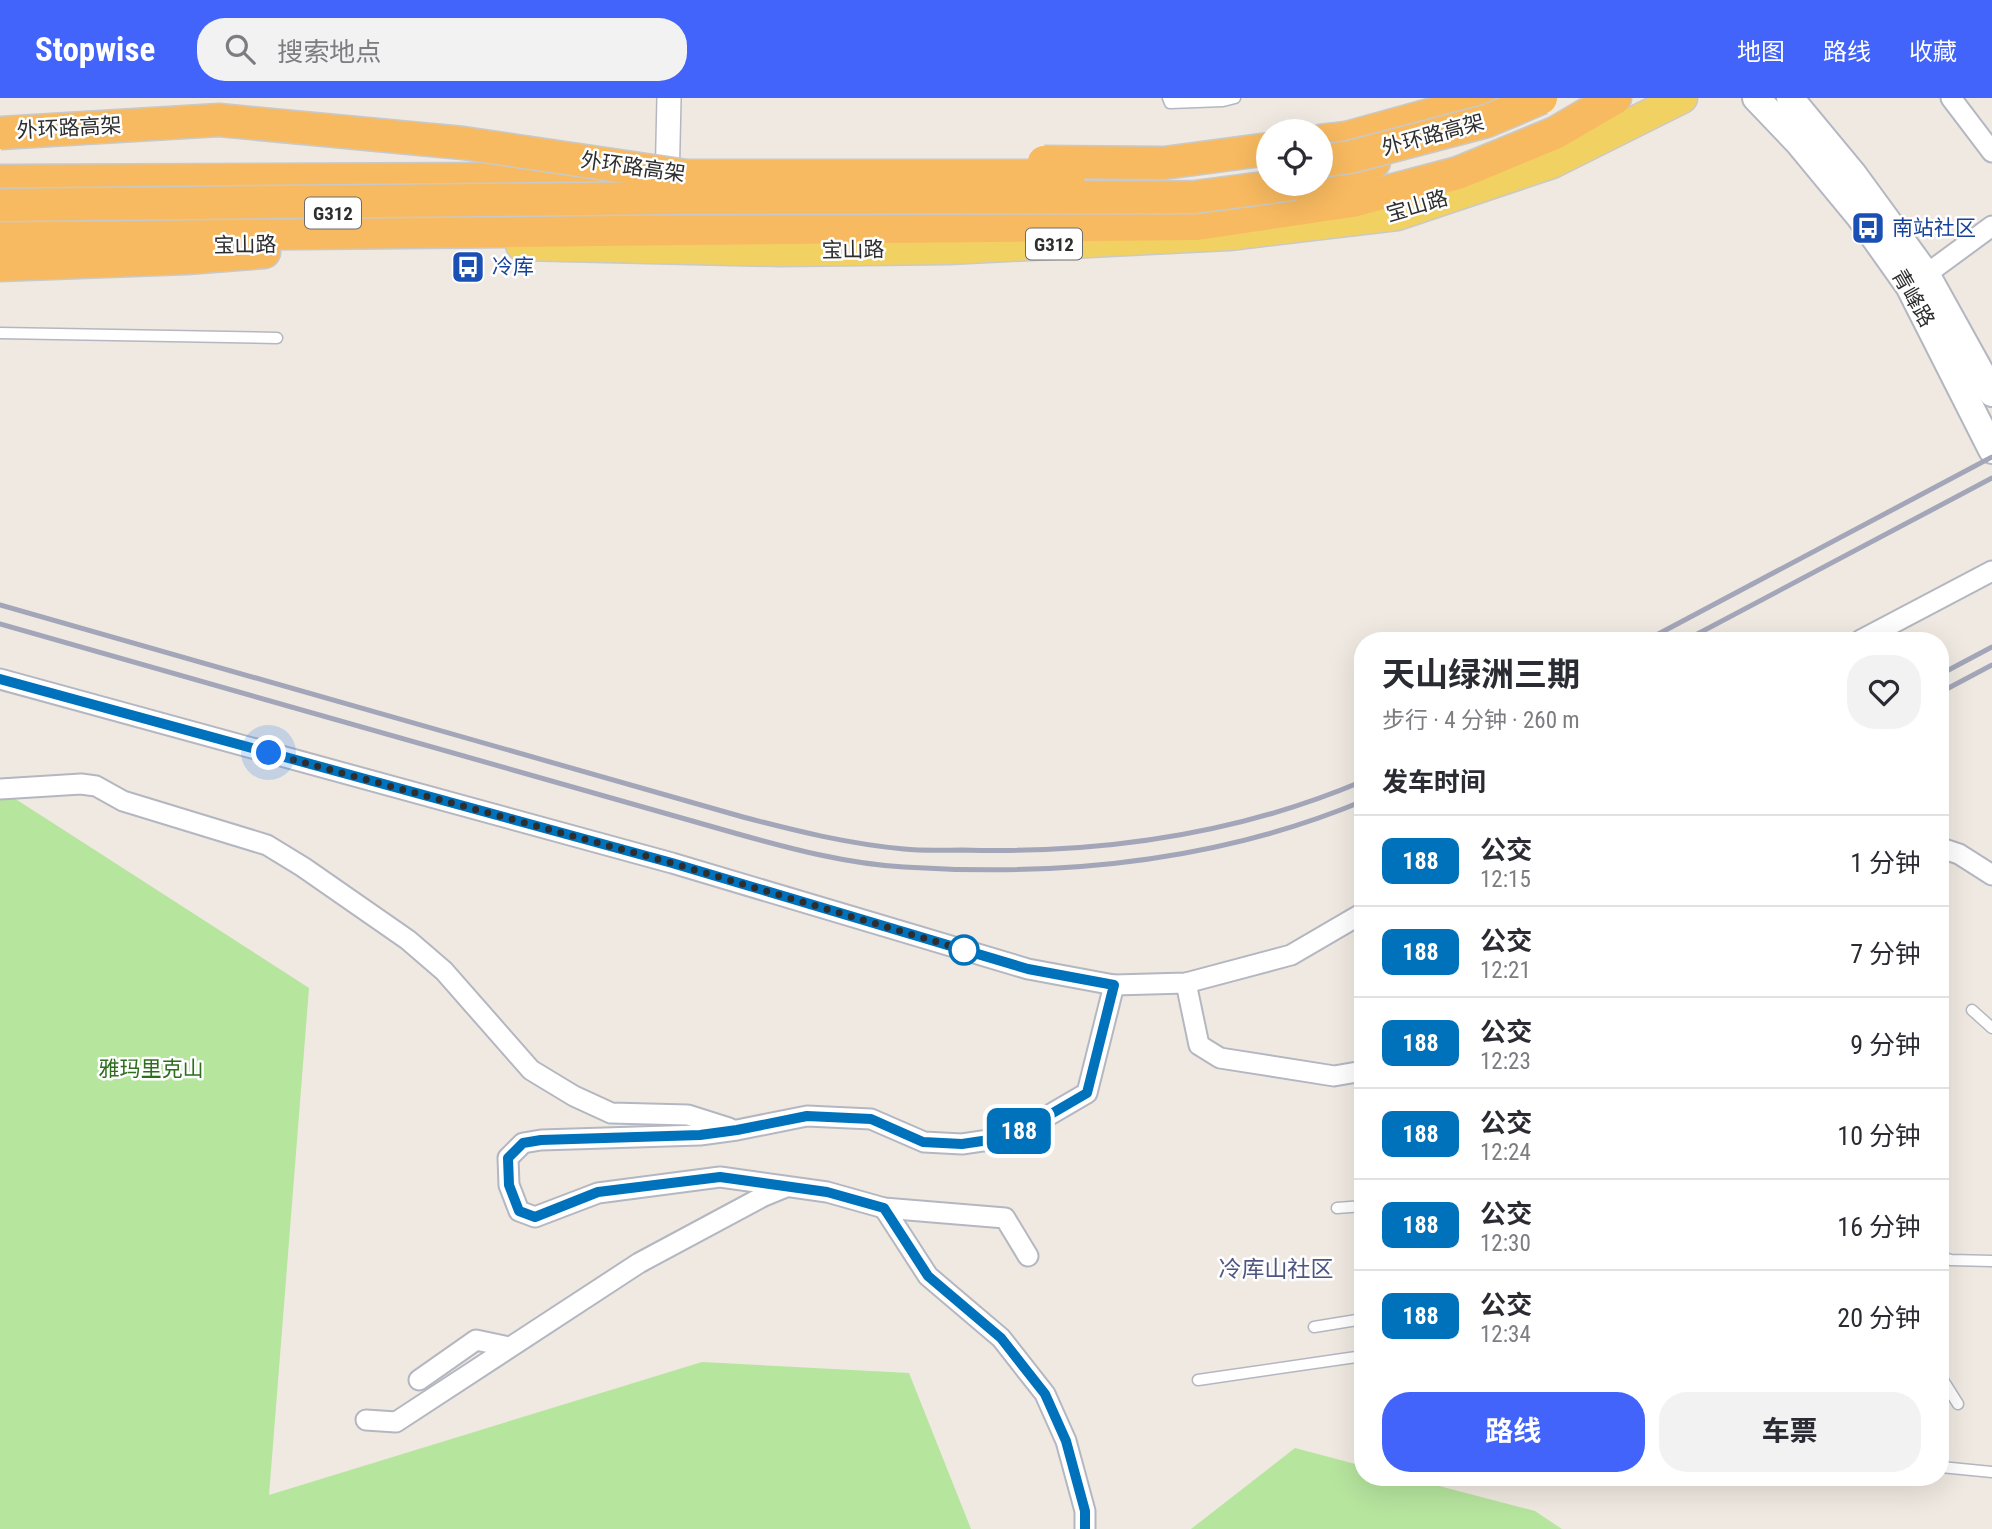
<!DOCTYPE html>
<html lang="zh">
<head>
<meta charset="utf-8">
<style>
	:root { --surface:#fff; --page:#f2f2f3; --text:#2b2b33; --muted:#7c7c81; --line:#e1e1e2; --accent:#4264fb }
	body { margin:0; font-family:"Roboto Condensed","Noto Sans SC",sans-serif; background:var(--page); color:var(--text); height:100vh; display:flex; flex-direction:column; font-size:26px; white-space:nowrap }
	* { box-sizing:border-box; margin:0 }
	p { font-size:23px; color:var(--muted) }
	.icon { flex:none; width:38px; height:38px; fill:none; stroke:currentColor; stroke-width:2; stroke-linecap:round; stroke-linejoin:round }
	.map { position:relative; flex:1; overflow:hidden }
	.side { position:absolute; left:1354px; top:534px; width:595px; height:854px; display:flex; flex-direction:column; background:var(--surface); border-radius:28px; box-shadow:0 7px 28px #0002 }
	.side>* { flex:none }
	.badge { padding:0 14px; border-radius:10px; font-size:24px; line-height:46px }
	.tools { position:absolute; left:1256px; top:21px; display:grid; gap:14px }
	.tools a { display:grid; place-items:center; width:77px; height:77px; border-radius:50%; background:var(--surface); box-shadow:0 7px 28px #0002; font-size:35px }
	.you { position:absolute; width:35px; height:35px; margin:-18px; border:5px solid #fff; border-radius:50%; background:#1a73e8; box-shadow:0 0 0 10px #1a73e833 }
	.map>.badge { position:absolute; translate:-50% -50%; box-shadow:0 0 0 4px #fff }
	h2 { padding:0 28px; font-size:26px; line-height:63px }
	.round { display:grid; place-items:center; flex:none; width:74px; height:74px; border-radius:28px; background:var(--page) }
	.head { display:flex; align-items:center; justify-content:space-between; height:119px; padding:0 28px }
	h1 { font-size:33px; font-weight:700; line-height:52px }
	.button { display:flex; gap:14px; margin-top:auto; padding:14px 28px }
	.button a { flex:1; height:80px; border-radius:28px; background:var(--accent); color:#fff; font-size:28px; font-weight:700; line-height:80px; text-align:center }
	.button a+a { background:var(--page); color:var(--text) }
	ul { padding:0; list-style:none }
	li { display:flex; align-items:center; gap:21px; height:91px; padding:0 28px; border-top:2px solid var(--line) }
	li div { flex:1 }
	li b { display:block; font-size:26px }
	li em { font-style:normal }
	li .badge { min-width:77px; font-weight:700; text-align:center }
	header { display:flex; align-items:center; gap:42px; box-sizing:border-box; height:98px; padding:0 35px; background:var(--accent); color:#fff }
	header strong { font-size:33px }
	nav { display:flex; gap:38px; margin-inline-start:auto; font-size:24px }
	.search { width:490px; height:63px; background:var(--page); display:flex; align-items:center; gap:18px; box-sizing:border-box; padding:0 24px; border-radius:28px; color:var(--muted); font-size:26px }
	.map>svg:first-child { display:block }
	.green { fill:#b6e59e }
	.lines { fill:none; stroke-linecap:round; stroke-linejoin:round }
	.service-casing { stroke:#b4b7c1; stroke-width:13 }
	.minor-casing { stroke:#b4b7c1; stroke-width:23 }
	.tertiary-casing { stroke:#b4b7c1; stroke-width:26 }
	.secondary-casing { stroke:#b4b7c1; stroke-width:30 }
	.primary-casing { stroke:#c9c9c9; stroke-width:33 }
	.trunk-casing { stroke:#c9c9c9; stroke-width:35 }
	.service { stroke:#fff; stroke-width:10 }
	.minor { stroke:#fff; stroke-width:19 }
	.tertiary { stroke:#fff; stroke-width:23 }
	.secondary { stroke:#fff; stroke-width:26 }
	.primary { stroke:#f2d163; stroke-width:30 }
	.trunk { stroke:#f8ba60; stroke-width:32 }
	.rail { stroke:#a3a6b8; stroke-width:5 }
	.trunk-bridge-casing { stroke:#c9c9c9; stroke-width:35; stroke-linecap:butt }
	.trunk-bridge { stroke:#f8ba60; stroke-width:32 }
	.line-casing { stroke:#fff; stroke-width:16 }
	.line { stroke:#0072bc; stroke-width:10 }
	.walk { stroke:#2e2e2e; stroke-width:7; stroke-dasharray:0 12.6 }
	.stop-dot { fill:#fff; stroke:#0072bc; stroke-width:3.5 }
	.labels { text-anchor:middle; stroke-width:5; stroke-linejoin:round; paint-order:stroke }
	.shield { fill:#fff; stroke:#6d6d6d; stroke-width:2 }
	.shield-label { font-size:19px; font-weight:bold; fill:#2e2e2e }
	.street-label { font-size:21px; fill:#2e2e2e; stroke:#fff }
	.transit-label { font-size:21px; fill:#164399; stroke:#fff; text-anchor:start }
	.park-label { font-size:21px; fill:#2c6e1b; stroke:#fff }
	.neighbourhood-label { font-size:23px; fill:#4d5680; stroke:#fff }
</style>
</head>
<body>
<header>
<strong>Stopwise</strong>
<div class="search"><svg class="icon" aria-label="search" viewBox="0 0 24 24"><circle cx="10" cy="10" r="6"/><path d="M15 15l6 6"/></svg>搜索地点</div>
<nav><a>地图</a><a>路线</a><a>收藏</a></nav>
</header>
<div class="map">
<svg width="1992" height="1431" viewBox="0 0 1992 1431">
	<rect width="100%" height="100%" fill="#efe9e1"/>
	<g class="green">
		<path d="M0,691l309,199 -40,507 433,-133 207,11 62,156h-971z"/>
		<path d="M1295,1350l68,18v11h42l130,34 27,18h-371z"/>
	</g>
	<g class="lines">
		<defs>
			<g id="service">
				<path d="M1168,0l2,5 53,-2 12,-3"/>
				<path d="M0,235l277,5"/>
				<path d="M1972,912l20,18"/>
				<path d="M1337,1110l26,-2"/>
				<path d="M1941,1159l10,3 41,1"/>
				<path d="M1314,1229l49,-8"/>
				<path d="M1941,1279l17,27"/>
				<path d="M1198,1282l165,-24"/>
				<path d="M1941,1369l51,5"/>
			</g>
			<g id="minor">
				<path d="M1951,0l41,54"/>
				<path d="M1917,183l75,-55"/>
				<path d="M1861,542l131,-69"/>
				<path d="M0,581l672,184 356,106 86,16 72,-2 105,-28 72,-42"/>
				<path d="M0,691l81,-5 15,2 27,15 144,44 36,22 105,73 36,31 87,99 43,26 37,17 77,2 41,13"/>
				<path d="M1941,750l18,6 33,21"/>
				<path d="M1186,885l13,62 21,13 114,18 29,-5"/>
				<path d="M884,1110l44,68 73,62 44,56 21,47 19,70v18"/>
				<path d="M1028,1158l-23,-38 -121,-10 -57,-16 -107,-15 -122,16 -63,24 -16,-6 -10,-26 -1,-27 15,-15 18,-3 159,-5 37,-5 70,-14 64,3 53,23 38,2 27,-4 38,-12 60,-35 27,-108"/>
				<path d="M419,1282l57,-40 33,7"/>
				<path d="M366,1322l30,2 243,-159 125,-67 22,-9"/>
			</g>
			<path id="tertiary" d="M667,89l2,-89"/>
			<g id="secondary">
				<path d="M1756,0l42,44 62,75 49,69 83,164"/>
				<path d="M1790,0l63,76 73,100 66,119"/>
			</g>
			<path id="primary" d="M521,147l259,6 169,-2 280,-14 168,-20 155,-52 130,-65"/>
			<g id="trunk">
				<path d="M1321,43l25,-3 120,-33 16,-7"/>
				<path d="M1321,81l53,-17"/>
				<path d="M0,83l502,-2 104,7"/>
				<path d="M0,138l1197,-12 155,-23 106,-28 97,-40 60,-35"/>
				<path d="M0,167l187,-7 77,-6"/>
			</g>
		</defs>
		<use href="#service" class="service-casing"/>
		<use href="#minor" class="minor-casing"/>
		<use href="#tertiary" class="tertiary-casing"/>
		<use href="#secondary" class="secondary-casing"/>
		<use href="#primary" class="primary-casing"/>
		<use href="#trunk" class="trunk-casing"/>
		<use href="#service" class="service"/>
		<use href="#minor" class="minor"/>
		<use href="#tertiary" class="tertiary"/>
		<use href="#secondary" class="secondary"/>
		<use href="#primary" class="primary"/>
		<use href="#trunk" class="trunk"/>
		<g class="rail">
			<path d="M0,507l743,212c53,14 106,27 161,32 19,2 39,1 59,1 137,4 273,-15 400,-69"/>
			<path d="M0,526l738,210c54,15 110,30 166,33 155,10 315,-6 459,-66"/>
			<path d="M1647,542l345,-183"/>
			<path d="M1686,542l306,-162"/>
			<path d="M1941,576l51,-27"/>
			<path d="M1941,594l51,-27"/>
		</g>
		<defs>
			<g id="trunk-bridge">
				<path d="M0,35l219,-13 244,23 224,33h382"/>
				<path d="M1321,63l29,-4 137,-36 54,-23"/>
				<path d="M1044,64l120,1 105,-14"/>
				<path d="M0,107l674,-7 521,-1 99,-13"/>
			</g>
		</defs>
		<use href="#trunk-bridge" class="trunk-bridge-casing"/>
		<use href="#trunk-bridge" class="trunk-bridge"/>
	</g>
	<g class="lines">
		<defs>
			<path id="line" d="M0,581l672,184 356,106 86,16 -27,108 -60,35 -38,12 -27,4 -39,-2 -52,-23 -64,-3 -70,14 -37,5 -159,5 -18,3 -15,15 1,27 10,26 16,6 63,-25 122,-15 107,15 57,16 44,68 73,62 44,56 21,47 19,70v18"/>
		</defs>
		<use href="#line" class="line-casing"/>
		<use href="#line" class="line"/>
		<path class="walk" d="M269,655l403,110 292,87"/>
	</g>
	<defs>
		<symbol id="bus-square" viewBox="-11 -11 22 22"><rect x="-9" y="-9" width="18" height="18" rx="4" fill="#1a4fb4" stroke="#fff"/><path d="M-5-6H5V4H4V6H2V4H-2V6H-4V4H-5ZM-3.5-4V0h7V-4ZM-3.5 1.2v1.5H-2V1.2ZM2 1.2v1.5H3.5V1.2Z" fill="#fff"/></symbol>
	</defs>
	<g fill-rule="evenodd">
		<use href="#bus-square" x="1849" y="111" width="38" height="38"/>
		<use href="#bus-square" x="449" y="150" width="38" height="38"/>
	</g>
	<circle class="stop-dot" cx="964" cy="852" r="14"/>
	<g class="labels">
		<g class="shield">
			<rect x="305" y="99.5" width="56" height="31" rx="5"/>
			<rect x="1026" y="130.5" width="56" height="31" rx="5"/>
		</g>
		<g class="shield-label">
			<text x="333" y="122">G312</text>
			<text x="1054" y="153">G312</text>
		</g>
		<g class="street-label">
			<text transform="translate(69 30) rotate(-3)" y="7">外环路高架</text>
			<text transform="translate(1433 37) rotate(-15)" y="7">外环路高架</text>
			<text transform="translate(633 69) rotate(8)" y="7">外环路高架</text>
			<text transform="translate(1417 108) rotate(-16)" y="7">宝山路</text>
			<text transform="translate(245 147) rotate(-1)" y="7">宝山路</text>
			<text transform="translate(853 152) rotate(-1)" y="7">宝山路</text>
			<text transform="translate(1913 200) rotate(60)" y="7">青峰路</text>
		</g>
		<g class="transit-label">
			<text x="1892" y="137">南站社区</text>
			<text x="492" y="176">冷库</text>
		</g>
		<g class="park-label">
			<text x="151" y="978">雅玛里克山</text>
		</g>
		<g class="neighbourhood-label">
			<text x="1276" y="1179">冷库山社区</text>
		</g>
	</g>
</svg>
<div class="tools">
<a><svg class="icon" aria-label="locate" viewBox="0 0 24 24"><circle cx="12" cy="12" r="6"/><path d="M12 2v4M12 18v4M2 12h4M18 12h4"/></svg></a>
</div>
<div class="you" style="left:269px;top:655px"></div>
<b class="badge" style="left:1019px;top:1033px;background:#0072bc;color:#fff">188</b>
<section class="side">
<div class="head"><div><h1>天山绿洲三期</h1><p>步行 · 4 分钟 · 260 m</p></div><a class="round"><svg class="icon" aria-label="heart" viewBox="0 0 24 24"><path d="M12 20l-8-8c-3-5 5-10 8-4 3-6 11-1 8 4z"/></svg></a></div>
<h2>发车时间</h2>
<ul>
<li><span class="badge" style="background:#0072bc;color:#fff">188</span><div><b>公交</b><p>12:15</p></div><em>1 分钟</em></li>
<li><span class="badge" style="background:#0072bc;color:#fff">188</span><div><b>公交</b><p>12:21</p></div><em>7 分钟</em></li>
<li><span class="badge" style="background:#0072bc;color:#fff">188</span><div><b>公交</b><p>12:23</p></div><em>9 分钟</em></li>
<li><span class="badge" style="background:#0072bc;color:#fff">188</span><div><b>公交</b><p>12:24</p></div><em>10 分钟</em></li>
<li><span class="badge" style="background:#0072bc;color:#fff">188</span><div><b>公交</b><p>12:30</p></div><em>16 分钟</em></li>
<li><span class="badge" style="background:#0072bc;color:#fff">188</span><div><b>公交</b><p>12:34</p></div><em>20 分钟</em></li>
</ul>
<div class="button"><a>路线</a><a>车票</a></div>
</section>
</div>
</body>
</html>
